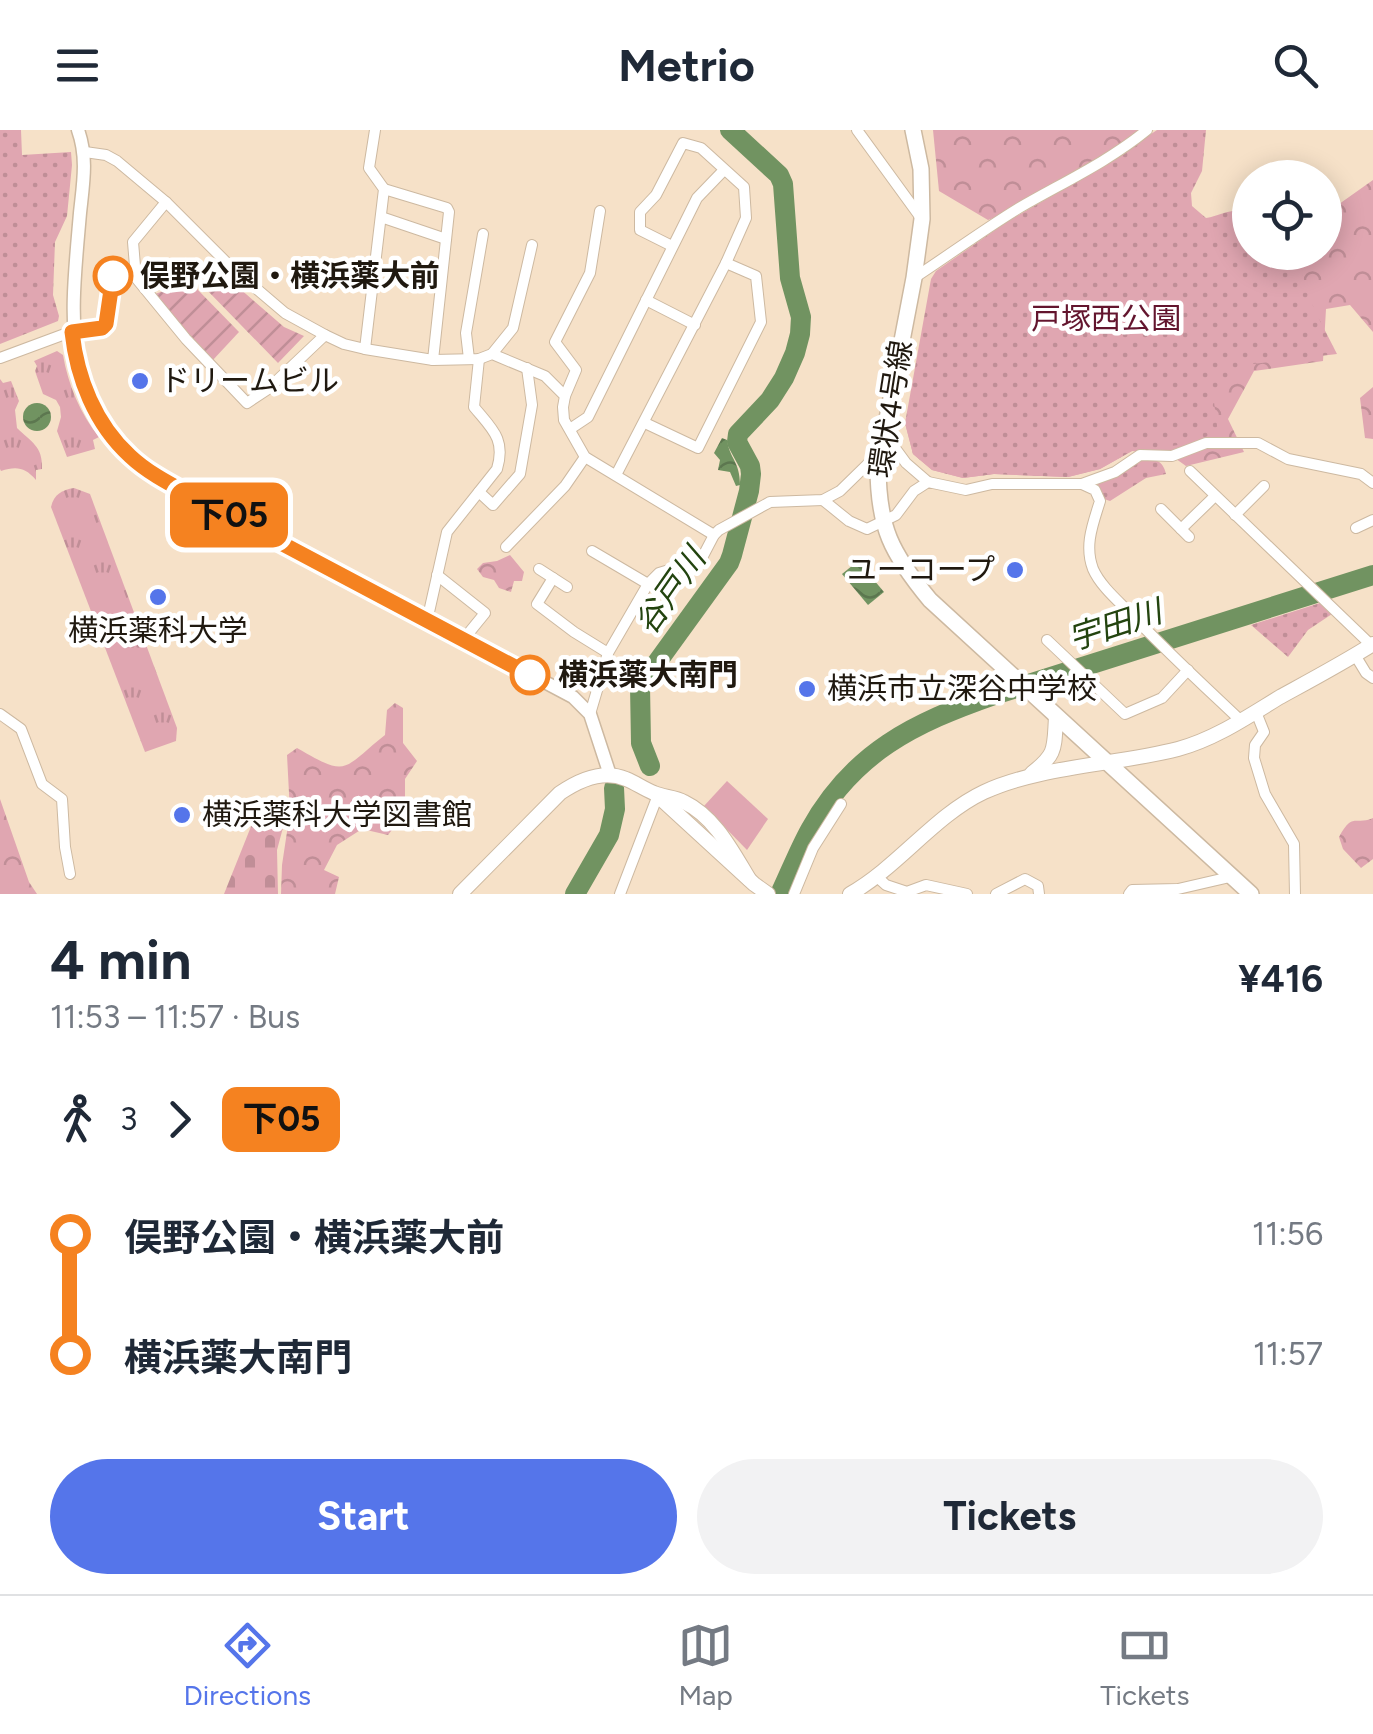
<!DOCTYPE html>
<html lang="en">
<head>
<meta charset="utf-8">
<style>
	:root { --surface:#fff; --page:#f2f2f3; --text:#1f2937; --muted:#747a83; --line:#e0e1e3; --accent:#5575ea }
	body { margin:0; font-family:Figtree,"Noto Sans JP",sans-serif; background:var(--page); color:var(--text); height:100vh; display:flex; flex-direction:column; font-size:38px; white-space:nowrap }
	* { box-sizing:border-box; margin:0 }
	p { font-size:32px; color:var(--muted) }
	.icon { flex:none; width:55px; height:55px; fill:none; stroke:currentColor; stroke-width:2; stroke-linecap:round; stroke-linejoin:round }
	.map { position:relative; height:764px; overflow:hidden }
	.side { display:flex; flex-direction:column; background:var(--surface); flex:1 }
	.side>* { flex:none }
	.badge { padding:0 20px; border-radius:15px; font-size:35px; line-height:65px }
	.controls { position:absolute; left:1232px; top:30px; display:grid; gap:20px }
	.controls a { display:grid; place-items:center; width:110px; height:110px; border-radius:50%; background:var(--surface); box-shadow:0 5px 25px #0003; font-size:50px }
	.map>.badge { position:absolute; translate:-50% -50%; box-shadow:0 0 0 5px #fff }
	.legs { display:flex; align-items:center; gap:15px; height:110px; padding:0 50px; font-size:32px }
	.legs p { margin-inline-start:auto }
	.overview { display:flex; align-items:center; justify-content:space-between; height:170px; padding:0 50px }
	h1 { font-size:55px; font-weight:700; line-height:75px }
	.primary-button { display:flex; gap:20px; margin-top:auto; padding:20px 50px }
	.primary-button a { flex:1; height:115px; border-radius:60px; background:var(--accent); color:#fff; font-size:40px; font-weight:700; line-height:115px; text-align:center }
	.primary-button a+a { background:var(--page); color:var(--text) }
	ul { padding:0 50px; list-style:none }
	li { display:flex; align-items:center; gap:35px; height:120px; font-size:38px }
	li i { display:grid; place-items:center; width:15px; height:100%; margin:0 12px; background:currentColor }
	li i::after { content:''; width:25px; height:25px; margin:-12px; border:8px solid; border-radius:50%; background:var(--surface) }
	li p { margin-inline-start:auto }
	li:first-child i { background:linear-gradient(#0000 50%,currentColor 0) }
	li:last-child i { background:linear-gradient(currentColor 50%,#0000 0) }
	header { display:flex; justify-content:space-between; align-items:center; height:130px; padding:0 50px; background:var(--surface); font-size:45px; font-weight:700 }
	.tabs { display:flex; justify-content:space-around; align-items:center; height:140px; border-top:2px solid var(--line); background:var(--surface); font-size:28px; color:var(--muted) }
	.tabs a { display:grid; justify-items:center; gap:5px }
	.tabs .active { color:var(--accent) }
	.map>svg:first-child { display:block }
	.grass { fill:url(#grass-tufts) }
	.forest { fill:url(#forest-crowns) }
	.cemetery { fill:url(#cemetery-stones) }
	.park { fill:url(#park-dots) }
	.garden { fill:url(#garden-furrows) }
	.pitch { fill:#e0a6b1 }
	.water { fill:url(#water-waves) }
	.lines { fill:none; stroke-linecap:round; stroke-linejoin:round }
	.river { stroke:#719361; stroke-width:20 }
	.minor-casing { stroke:#cdb9a1; stroke-width:12 }
	.tertiary-casing { stroke:#cdb9a1; stroke-width:15 }
	.secondary-casing { stroke:#cdb9a1; stroke-width:16 }
	.primary-casing { stroke:#cdb9a1; stroke-width:18 }
	.minor { stroke:#fff; stroke-width:10 }
	.tertiary { stroke:#fff; stroke-width:12 }
	.secondary { stroke:#fff; stroke-width:14 }
	.primary { stroke:#fff; stroke-width:15 }
	.line-1-casing { stroke:#fff; stroke-width:22 }
	.line-1 { stroke:#f58220; stroke-width:15 }
	.stop-1-dot { fill:#fff; stroke:#f58220; stroke-width:5 }
	.poi-dot { fill:#5575ea; stroke:#fff; stroke-width:4 }
	.labels { text-anchor:middle; stroke-width:9; stroke-linejoin:round; paint-order:stroke }
	.stop-label { font-size:30px; font-weight:bold; fill:#201910; stroke:#fff; text-anchor:start }
	.park-label { font-size:30px; fill:#63152e; stroke:#fff }
	.poi-label { font-size:30px; fill:#201910; stroke:#fff; text-anchor:start }
	.street-label { font-size:30px; fill:#201910; stroke:#fff }
	.water-label { font-size:32px; font-style:italic; fill:#23440f; stroke:#fff }
</style>
</head>
<body>
<header><svg class="icon" aria-label="menu" viewBox="0 0 24 24"><path d="M4 6h16M4 12h16M4 18h16"/></svg>Metrio<svg class="icon" aria-label="search" viewBox="0 0 24 24"><circle cx="10" cy="10" r="6"/><path d="M15 15l6 6"/></svg></header>
<div class="map">
<svg width="1373" height="764" viewBox="0 0 1373 764">
	<defs>
		<pattern id="grass-tufts" width="24" height="20" patternUnits="userSpaceOnUse" patternTransform="scale(2.5)"><rect width="24" height="20" fill="#e0a6b1"/><path d="M3 7l-1-3M5 7V3M7 7l1-3M15 17l-1-3M17 17v-4M19 17l1-3" fill="none" stroke="#c08e97"/></pattern>
		<pattern id="forest-crowns" width="20" height="18" patternUnits="userSpaceOnUse" patternTransform="scale(2.5)"><rect width="20" height="18" fill="#e0a6b1"/><path d="M2 6a3 3 0 1 1 6 0M12 15a3 3 0 1 1 6 0" fill="none" stroke="#c08e97"/></pattern>
		<pattern id="cemetery-stones" width="16" height="16" patternUnits="userSpaceOnUse" patternTransform="scale(2.5)"><rect width="16" height="16" fill="#e0a6b1"/><path d="M2 7V4a2 2 0 0 1 4 0v3zM10 15v-3a2 2 0 0 1 4 0v3z" fill="#c08e97"/></pattern>
		<pattern id="park-dots" width="8" height="8" patternUnits="userSpaceOnUse" patternTransform="scale(2.5)"><rect width="8" height="8" fill="#e0a6b1"/><path d="M2 2h.1M6 6h.1" fill="none" stroke="#c08e97" stroke-width="1.8" stroke-linecap="round"/></pattern>
		<pattern id="garden-furrows" width="10" height="10" patternUnits="userSpaceOnUse" patternTransform="scale(2.5)"><rect width="10" height="10" fill="#e0a6b1"/><path d="M-1 1l2-2M0 10L10 0M9 11l2-2" fill="none" stroke="#c08e97"/></pattern>
		<pattern id="water-waves" width="16" height="10" patternUnits="userSpaceOnUse" patternTransform="scale(2.5)"><rect width="16" height="10" fill="#719361"/><path d="M0 5q4-4 8 0t8 0" fill="none" stroke="#5c774f"/></pattern>
	</defs>
	<rect width="100%" height="100%" fill="#f6e1c8"/>
	<g class="grass">
		<path d="M57,221l6,4c5,29 17,59 36,82l-6,3 2,9 -28,8 -10,-26 4,-14 -1,-10 -4,-7 -13,-6 -8,-23 2,-5 -3,-5z"/>
		<path d="M0,249l3,4 8,-2 8,20 -4,9 2,18c14,14 26,18 25,41l-6,1v10c-11,-13 -20,-14 -35,-9l-1,-2z"/>
		<path d="M74,358l16,6 87,234 -1,13 -31,11 -94,-245c3,-13 11,-17 23,-19z"/>
	</g>
	<g class="forest">
		<path d="M933,0h214l-129,79 -30,11 -49,-29z"/>
		<path d="M1373,50v152l-23,-27 -24,4 -3,52 -69,10 -26,48 16,33 -58,14 -14,-10 -40,-5 -32,18 -32,8 -74,-3 -31,4 -31,-8 -19,-16 -8,-31 160,-155 215,-15 45,-1v-38z"/>
		<path d="M1373,257v52l-8,-1 -5,-40z"/>
		<path d="M510,425l14,17 -2,9h-8l-3,11 -12,-4 -5,-8 -11,-3 -6,-8 6,-6 14,-2z"/>
		<path d="M395,573l8,5v35l14,18 -12,18v34l-17,22 -26,-6 -25,16 -13,25 15,7 -4,17h-54l1,-29 8,-53 -3,-57 10,-7c52,30 44,22 88,-13l2,-25z"/>
		<path d="M0,669l29,83 8,12h-37z"/>
		<path d="M1373,688v41l-12,9 -18,-19 -4,-12c14,-26 16,-11 34,-19z"/>
	</g>
	<path class="cemetery" d="M256,684l28,10 -7,26 1,44h-54z"/>
	<g class="park">
		<path d="M0,0h21l1,25 49,-3 1,13 -5,51 -12,26 -2,53 6,21 -1,5 -58,23z"/>
		<path d="M1157,0h49l-4,41 -11,22 1,13 14,12c16,-3 28,-12 44,-5v39l45,1 19,56 23,45 -84,10 -8,5 -31,33 4,31 -39,12 -47,6 -32,18 -32,8 -74,-3 -31,4 -31,-8 -19,-16 -8,-31 26,-144 5,-8 72,-50 99,-57z"/>
		<path d="M1141,329c14,0 22,1 25,15l-20,4 -36,23 -6,-2 -7,-17z"/>
		<path d="M1320,473l12,11 -24,16 -20,27 -37,-32z"/>
	</g>
	<g class="garden">
		<path d="M223,144l61,53 20,9 -26,27 -72,-74z"/>
		<path d="M177,156l20,3 42,43 -27,29 -57,-67z"/>
	</g>
	<path class="pitch" d="M727,651l41,38 -21,31 -43,-44z"/>
	<g class="water">
		<circle cx="37" cy="287" r="14"/>
		<path d="M722,308l5,2c3,20 13,21 13,45l-4,1 -6,-14 -12,-2 2,-10 -6,-7z"/>
		<path d="M858,431l26,31 -16,13 -26,-31z"/>
	</g>
	<g class="lines">
		<g class="river">
			<path d="M650,636l-9,-23 -1,-57 89,-123 3,-8 17,-64 2,-17 -1,-8 -13,-24 1,-8 32,-34 14,-22 11,-25 5,-19 1,-17 -11,-39 -7,-94 -4,-9 -49,-45"/>
			<path d="M575,764l34,-59 6,-26 -1,-21"/>
			<path d="M780,764c10,-21 19,-44 30,-64 43,-78 104,-107 184,-135l379,-120"/>
		</g>
		<defs>
			<g id="minor">
				<path d="M857,0l64,88"/>
				<path d="M85,22l21,3 11,6 49,41 66,66 53,45 40,22 19,9 21,5 68,11 46,-1 13,-5 53,22 20,20 -2,11 1,13 21,37 129,78"/>
				<path d="M384,59l63,19 2,4 -16,148"/>
				<path d="M166,72l-33,40 3,36 50,61 61,64 21,-14 57,-54"/>
				<path d="M381,87l65,22"/>
				<path d="M914,148c35,-23 69,-48 105,-70 43,-25 89,-46 128,-78"/>
				<path d="M646,170l49,25"/>
				<path d="M365,219l19,-160 -15,-21 6,-38"/>
				<path d="M492,224l21,-26 19,-83"/>
				<path d="M0,228l73,-27"/>
				<path d="M469,229l-3,-26 17,-99"/>
				<path d="M565,266l11,-26 -21,-28 35,-69 10,-62"/>
				<path d="M645,293l53,25 63,-126 -5,-46 -30,-13"/>
				<path d="M570,299l18,-12 109,-219 27,-28"/>
				<path d="M884,303l22,30 22,19"/>
				<path d="M1190,341l181,174"/>
				<path d="M616,345l110,-212 20,-45 -2,-31 -43,-39 -18,-5 -27,52 -16,17v18l32,16"/>
				<path d="M1082,354l33,-12 25,-17 32,1 34,-13h52l30,16 73,15 12,9"/>
				<path d="M479,362l14,13 27,-31 12,-69 -5,-37"/>
				<path d="M823,370l26,21 18,8 29,-14 18,-24 14,-9 38,8 26,-6h90l13,6 5,11c-7,23 -16,44 -7,68 7,16 23,30 35,42 36,38 74,73 112,109"/>
				<path d="M1161,379l28,28"/>
				<path d="M1235,385l29,-29"/>
				<path d="M1356,398l17,-8"/>
				<path d="M1181,399l34,-33"/>
				<path d="M506,417l59,-61 20,-29"/>
				<path d="M592,421l56,33"/>
				<path d="M539,439l28,18"/>
				<path d="M437,445l48,38 -22,27"/>
				<path d="M553,448l-16,26 37,28 34,21"/>
				<path d="M427,491l20,-89 50,-63c9,-30 -5,-40 -23,-62l5,-48"/>
				<path d="M1047,510l78,74 37,-16 26,-28"/>
				<path d="M1355,525l11,18 7,5"/>
				<path d="M1256,582l8,20 -9,13 -1,13 11,36 29,50 1,50"/>
				<path d="M0,584l21,15 21,55 20,15 3,48 5,27"/>
				<path d="M590,584l18,-61 40,-69 11,-11 30,-9 14,-8 11,-21 5,-5 51,-28 53,-2 17,-9 40,-39"/>
				<path d="M876,746l10,9 21,7 19,-7 41,9"/>
				<path d="M620,764l38,-99"/>
				<path d="M794,764l19,-46 28,-44"/>
				<path d="M996,764l29,-15 13,7 1,8"/>
				<path d="M1129,764l3,-4 46,-1 52,-12"/>
			</g>
			<path id="tertiary" d="M78,0c10,28 5,54 2,83 -9,105 -23,194 76,263l417,221 17,17 20,61"/>
			<g id="secondary">
				<path d="M1032,643c25,-19 22,-25 24,-56"/>
				<path d="M658,666l96,88 14,10"/>
				<path d="M460,764l100,-101c19,-13 43,-24 66,-14 10,4 18,10 28,14 9,4 21,4 30,9 31,15 48,49 65,77"/>
				<path d="M850,764c48,-27 85,-79 134,-102 56,-26 132,-27 194,-43 37,-10 69,-32 102,-52 31,-17 63,-34 93,-53"/>
			</g>
			<path id="primary" d="M913,0l8,39 1,50 -8,59 -36,188c0,61 13,87 52,134l321,294"/>
		</defs>
		<use href="#minor" class="minor-casing"/>
		<use href="#tertiary" class="tertiary-casing"/>
		<use href="#secondary" class="secondary-casing"/>
		<use href="#primary" class="primary-casing"/>
		<use href="#minor" class="minor"/>
		<use href="#tertiary" class="tertiary"/>
		<use href="#secondary" class="secondary"/>
		<use href="#primary" class="primary"/>
	</g>
	<g class="lines">
		<defs>
			<path id="line-1" d="M113,146l-7,48 -4,4 -30,4c5,46 23,92 58,124 19,18 44,30 66,42l334,177"/>
		</defs>
		<use href="#line-1" class="line-1-casing"/>
		<use href="#line-1" class="line-1"/>
	</g>
	<g class="stop-1-dot">
		<circle cx="113" cy="146" r="18"/>
		<circle cx="530" cy="545" r="18"/>
	</g>
	<g class="poi-dot">
		<circle cx="140" cy="251" r="10"/>
		<circle cx="1015" cy="440" r="10"/>
		<circle cx="158" cy="467" r="10"/>
		<circle cx="807" cy="559" r="10"/>
		<circle cx="182" cy="685" r="10"/>
	</g>
	<g class="labels">
		<g class="stop-label">
			<text x="140" y="156">俣野公園・横浜薬大前</text>
			<text x="558" y="555">横浜薬大南門</text>
		</g>
		<g class="park-label">
			<text x="1106" y="199">戸塚西公園</text>
		</g>
		<g class="poi-label">
			<text x="160" y="261">ドリームビル</text>
			<text x="995" y="450" text-anchor="end">ユーコープ</text>
			<text x="158" y="511" text-anchor="middle">横浜薬科大学</text>
			<text x="827" y="569">横浜市立深谷中学校</text>
			<text x="202" y="695">横浜薬科大学図書館</text>
		</g>
		<g class="street-label">
			<text transform="translate(891 279) rotate(-81)" y="10">環状4号線</text>
		</g>
		<g class="water-label">
			<text transform="translate(670 461) rotate(-55)" y="11">谷戸川</text>
			<text transform="translate(1115 495) rotate(-18)" y="11">宇田川</text>
		</g>
	</g>
</svg>
<div class="controls">
<a><svg class="icon" aria-label="locate" viewBox="0 0 24 24"><circle cx="12" cy="12" r="6"/><path d="M12 2v4M12 18v4M2 12h4M18 12h4"/></svg></a>
</div>
<b class="badge" style="left:229px;top:385px;background:#f58220;color:#111">下05</b>
</div>
<section class="side">
<div class="overview"><div><h1>4 min</h1><p>11:53 – 11:57 · Bus</p></div><b>¥416</b></div>
<div class="legs"><svg class="icon" aria-label="walk" viewBox="0 0 24 24"><circle cx="13" cy="4" r="2"/><path d="M13 8l-2 6 4 7M11 14l-3 7M7 12l3-4h3l4 4"/></svg>3<svg class="icon" aria-label="forward" viewBox="0 0 24 24"><path d="M9 5l7 7-7 7"/></svg><b class="badge" style="background:#f58220;color:#111">下05</b></div>
<ul>
<li><i style="color:#f58220"></i><b>俣野公園・横浜薬大前</b><p>11:56</p></li>
<li><i style="color:#f58220"></i><b>横浜薬大南門</b><p>11:57</p></li>
</ul>
<div class="primary-button"><a>Start</a><a>Tickets</a></div>
</section>
<nav class="tabs">
<a class="active"><svg class="icon" aria-label="directions" viewBox="0 0 24 24"><path d="M12 3l9 9-9 9-9-9zM9 14v-3h6M13 9l2 2-2 2"/></svg>Directions</a>
<a><svg class="icon" aria-label="map" viewBox="0 0 24 24"><path d="M3 6l6-2 6 2 6-2v14l-6 2-6-2-6 2zM9 4v14M15 6v14"/></svg>Map</a>
<a><svg class="icon" aria-label="tickets" viewBox="0 0 24 24"><path d="M3 7h18v10H3zM15 7v10"/></svg>Tickets</a>
</nav>
</body>
</html>
